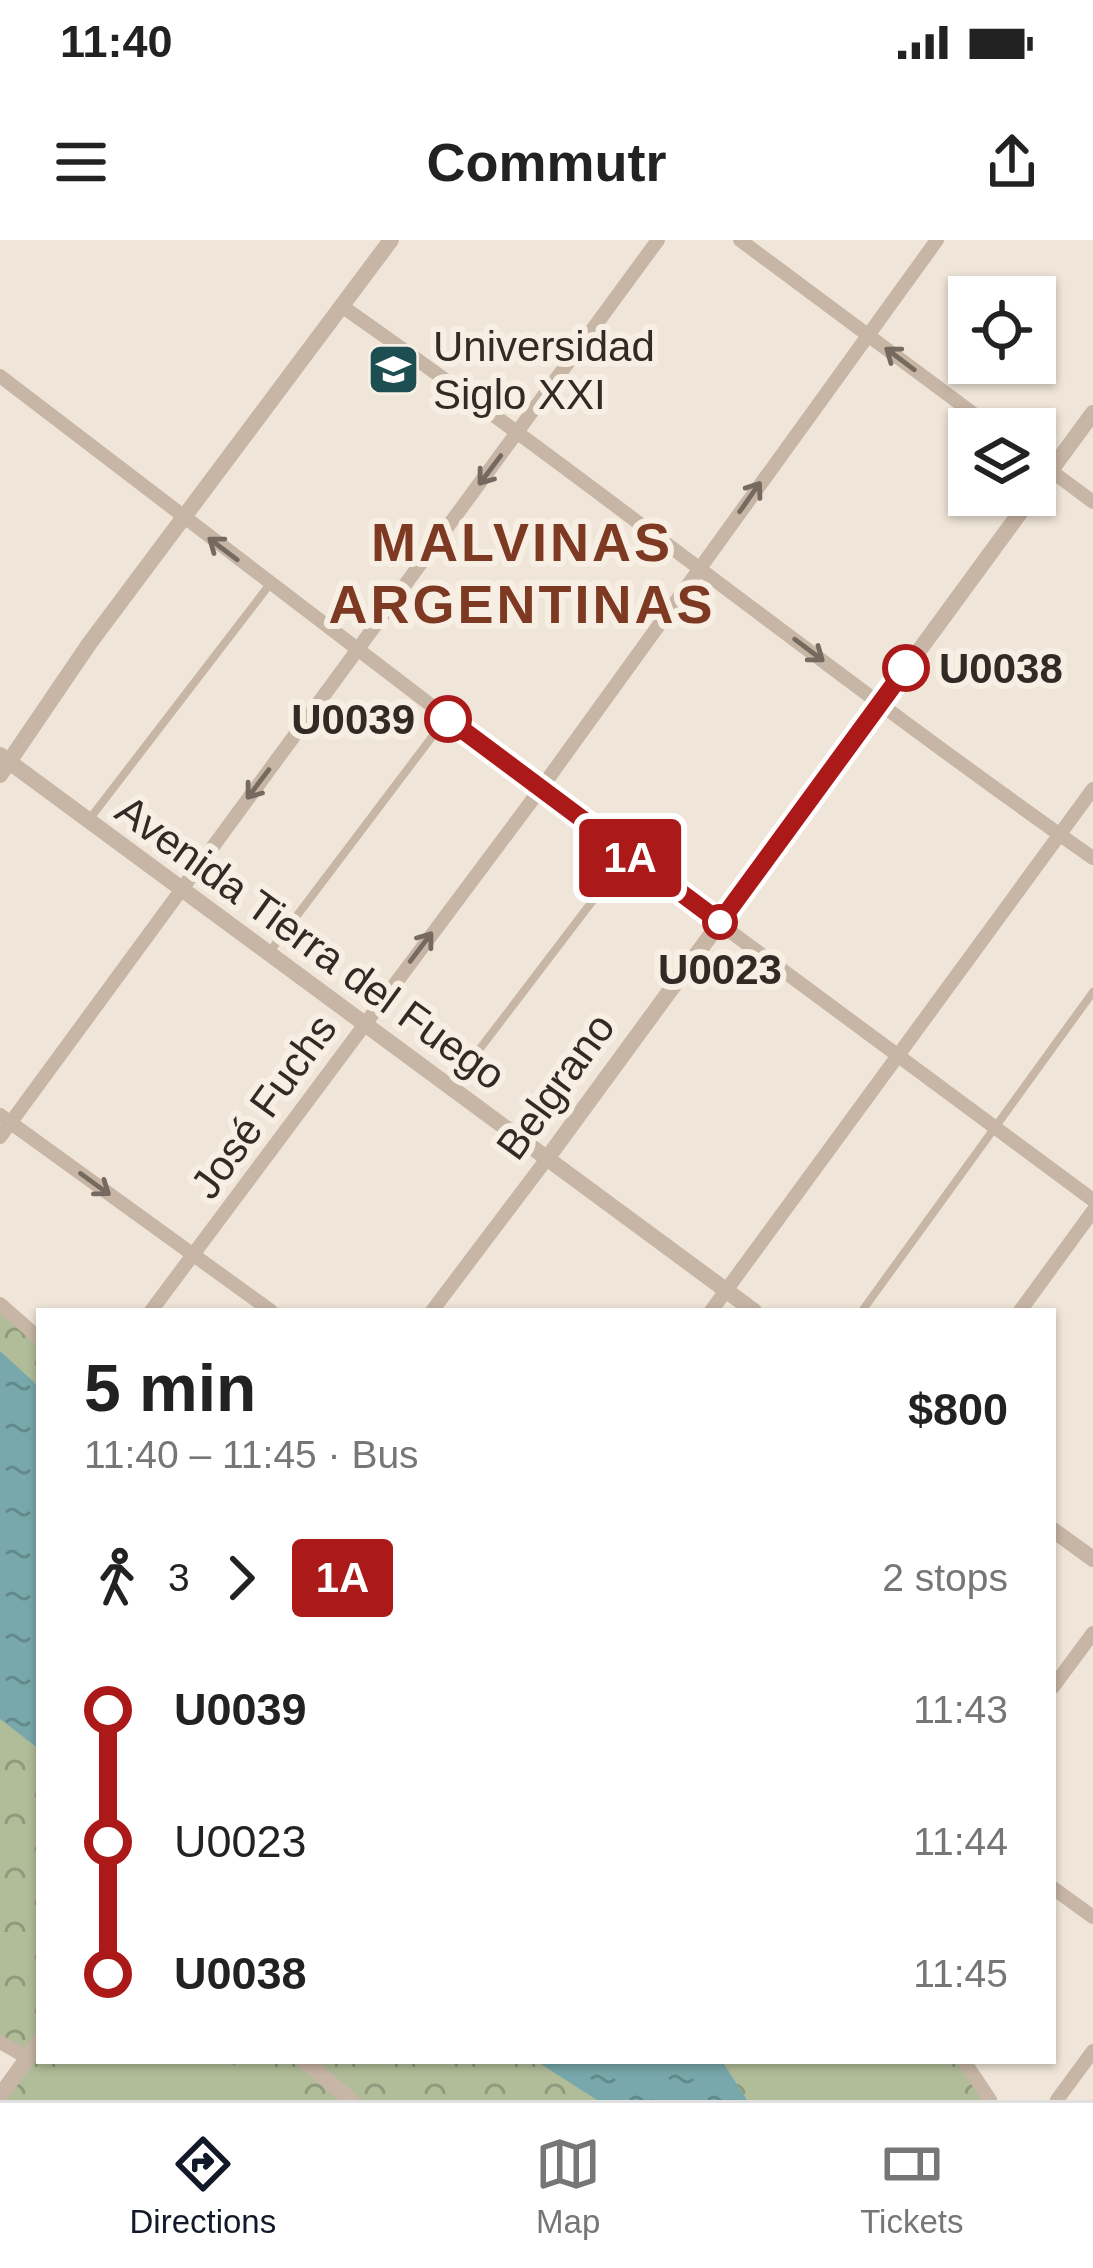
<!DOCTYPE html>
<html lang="en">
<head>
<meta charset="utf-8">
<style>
	:root { --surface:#fff; --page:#f2f2f2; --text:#222; --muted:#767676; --line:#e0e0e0; --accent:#111827 }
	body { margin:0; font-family:Arial,sans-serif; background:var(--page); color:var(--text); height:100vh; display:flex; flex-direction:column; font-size:45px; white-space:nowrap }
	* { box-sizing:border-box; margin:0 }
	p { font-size:39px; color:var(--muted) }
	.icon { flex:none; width:66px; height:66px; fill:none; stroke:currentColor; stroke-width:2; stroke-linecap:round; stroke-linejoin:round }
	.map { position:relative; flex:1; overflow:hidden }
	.details { position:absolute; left:36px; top:1068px; width:1020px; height:756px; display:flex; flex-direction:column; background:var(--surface); border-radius:0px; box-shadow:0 3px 9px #0004 }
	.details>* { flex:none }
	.badge { padding:0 24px; border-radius:9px; font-size:42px; line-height:78px }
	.fabs { position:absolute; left:948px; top:36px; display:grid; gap:24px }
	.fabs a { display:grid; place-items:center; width:108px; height:108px; border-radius:0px; background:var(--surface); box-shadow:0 3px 9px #0004; font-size:60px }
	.map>.badge { position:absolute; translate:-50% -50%; box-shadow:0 0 0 6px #fff }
	.legs { display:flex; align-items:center; gap:18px; height:132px; padding:0 48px; font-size:39px }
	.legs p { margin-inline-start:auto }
	.headline { display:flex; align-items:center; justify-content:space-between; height:204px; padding:0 48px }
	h1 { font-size:66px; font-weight:600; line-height:90px }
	ul { padding:0 48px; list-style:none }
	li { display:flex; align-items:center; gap:42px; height:132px; font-size:45px }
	li i { display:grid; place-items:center; width:18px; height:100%; margin:0 15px; background:currentColor }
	li i::after { content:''; width:30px; height:30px; margin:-15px; border:9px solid; border-radius:50%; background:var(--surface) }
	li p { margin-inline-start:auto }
	li:first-child i { background:linear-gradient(#0000 50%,currentColor 0) }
	li:last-child i { background:linear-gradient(currentColor 50%,#0000 0) }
	.status { display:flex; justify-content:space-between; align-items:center; height:84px; padding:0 60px; background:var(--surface); direction:ltr }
	.status svg { height:33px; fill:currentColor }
	header { display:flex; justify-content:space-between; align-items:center; height:156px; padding:0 48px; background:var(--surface); font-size:54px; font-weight:600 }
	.dock { display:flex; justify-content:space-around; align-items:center; height:168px; border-top:3px solid var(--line); background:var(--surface); font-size:33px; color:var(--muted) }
	.dock a { display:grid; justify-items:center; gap:6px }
	.dock .current { color:var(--accent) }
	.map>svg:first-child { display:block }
	.forest { fill:url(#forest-crowns) }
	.pitch { fill:#b1bd99 }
	.water { fill:url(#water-ripples) }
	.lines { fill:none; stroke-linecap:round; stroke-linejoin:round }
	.service { stroke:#c7b5a5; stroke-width:8 }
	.minor { stroke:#c7b5a5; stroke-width:14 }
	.tertiary { stroke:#c7b5a5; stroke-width:16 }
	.oneway { stroke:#76695f }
	.line-1-casing { stroke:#fff; stroke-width:27 }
	.line-1 { stroke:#ac1919; stroke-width:18 }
	.stop-1-dot { fill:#fff; stroke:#ac1919; stroke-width:6 }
	.labels { text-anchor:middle; stroke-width:12; stroke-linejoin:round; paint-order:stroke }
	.poi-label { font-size:42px; fill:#332a26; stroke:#f8efe4; text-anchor:start }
	.stop-label { font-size:42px; font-weight:bold; fill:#332a26; stroke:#f8efe4; text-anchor:start }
	.street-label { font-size:42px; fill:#332a26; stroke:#f8efe4 }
	.district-label { font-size:54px; font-weight:bold; letter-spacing:3px; fill:#7e3923; stroke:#f8efe4 }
</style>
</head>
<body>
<div class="status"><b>11:40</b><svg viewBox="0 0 49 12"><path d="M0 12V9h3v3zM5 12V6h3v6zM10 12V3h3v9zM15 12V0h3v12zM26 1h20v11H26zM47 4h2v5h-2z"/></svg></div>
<header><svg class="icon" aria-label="menu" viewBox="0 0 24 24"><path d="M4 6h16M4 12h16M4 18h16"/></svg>Commutr<svg class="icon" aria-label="share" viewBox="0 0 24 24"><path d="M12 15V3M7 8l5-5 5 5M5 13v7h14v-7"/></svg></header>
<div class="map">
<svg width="1093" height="1860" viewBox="0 0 1093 1860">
	<defs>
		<pattern id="forest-crowns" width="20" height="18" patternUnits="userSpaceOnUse" patternTransform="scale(3)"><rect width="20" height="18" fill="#b1bd99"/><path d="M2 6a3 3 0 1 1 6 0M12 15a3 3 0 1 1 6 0" fill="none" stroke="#919a7d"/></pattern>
		<pattern id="water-ripples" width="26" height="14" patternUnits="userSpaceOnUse" patternTransform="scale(3)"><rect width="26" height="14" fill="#78a8ab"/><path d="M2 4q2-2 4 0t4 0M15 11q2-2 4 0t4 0" fill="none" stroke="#63898b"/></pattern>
	</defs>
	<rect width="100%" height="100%" fill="#efe5d8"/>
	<path class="forest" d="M0,1064l39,34v723h925l26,39h-990l27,-42 -27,-16z"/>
	<g class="pitch">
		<path d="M74,1821h154l54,39h-236z"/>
		<path d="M739,1821h206l25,39h-207z"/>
	</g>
	<g class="water">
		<path d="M0,1111l35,32 4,10v356l-39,-30z"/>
		<path d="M536,1821h186l25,39h-150z"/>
	</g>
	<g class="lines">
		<g class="service">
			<path d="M88,581l182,-237"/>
			<path d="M268,714l179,-237"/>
			<path d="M450,848l176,-231"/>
			<path d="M862,1071l231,-319"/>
		</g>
		<g class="minor">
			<path d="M740,0l254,189"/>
			<path d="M343,67c254,178 496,373 750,551"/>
			<path d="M0,136l627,479 466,345"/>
			<path d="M1035,219l58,43"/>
			<path d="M0,875l271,196"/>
			<path d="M0,897l658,-897"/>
			<path d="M0,1064l39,34"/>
			<path d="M151,1071l391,-524 395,-547"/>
			<path d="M432,1071l114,-151"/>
			<path d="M711,1071l382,-522"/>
			<path d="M1020,1071l73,-100"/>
			<path d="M1053,1447l40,-54"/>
			<path d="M1053,1648l40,29"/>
			<path d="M0,1802l28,16"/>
			<path d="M964,1821l26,39"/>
			<path d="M1057,1860l36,-49"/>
		</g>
		<g class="tertiary">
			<path d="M1035,252l58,-79"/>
			<path d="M0,515l754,556"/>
			<path d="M0,535l89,-131 302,-404"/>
			<path d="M546,920l487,-665"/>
			<path d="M1053,1290l40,29"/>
			<path d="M305,1821l46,39"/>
			<path d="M0,1856l39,-54"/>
		</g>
	</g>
	<defs><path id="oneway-shaft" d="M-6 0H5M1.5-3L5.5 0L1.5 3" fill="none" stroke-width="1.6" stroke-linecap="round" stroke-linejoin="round" transform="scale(3)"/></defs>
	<g class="oneway">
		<use href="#oneway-shaft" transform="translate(900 119) rotate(-143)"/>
		<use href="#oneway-shaft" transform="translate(490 230) rotate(127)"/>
		<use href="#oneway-shaft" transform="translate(750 257) rotate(-55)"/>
		<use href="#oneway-shaft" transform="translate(223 309) rotate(-143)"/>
		<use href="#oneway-shaft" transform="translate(809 410) rotate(37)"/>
		<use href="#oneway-shaft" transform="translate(258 544) rotate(127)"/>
		<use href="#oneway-shaft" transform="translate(421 707) rotate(-53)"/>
		<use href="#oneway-shaft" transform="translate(95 944) rotate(36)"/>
	</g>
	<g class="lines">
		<defs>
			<path id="line-1" d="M448,479l272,203 186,-254"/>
		</defs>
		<use href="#line-1" class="line-1-casing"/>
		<use href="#line-1" class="line-1"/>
	</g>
	<defs>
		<symbol id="university-square" viewBox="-11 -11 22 22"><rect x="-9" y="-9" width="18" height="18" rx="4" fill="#1d4e52" stroke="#f8efe4"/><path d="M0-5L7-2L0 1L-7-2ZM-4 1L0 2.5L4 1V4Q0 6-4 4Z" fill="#fff"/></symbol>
	</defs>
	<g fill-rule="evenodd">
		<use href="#university-square" x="364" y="100" width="59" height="59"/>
	</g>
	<g class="stop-1-dot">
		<circle cx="906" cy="428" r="21"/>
		<circle cx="448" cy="479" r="21"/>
		<circle cx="720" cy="682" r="15"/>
	</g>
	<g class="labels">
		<g class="poi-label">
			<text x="433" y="121">Universidad<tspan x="433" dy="48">Siglo XXI</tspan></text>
		</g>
		<g class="stop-label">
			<text x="939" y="443">U0038</text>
			<text x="415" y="494" text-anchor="end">U0039</text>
			<text x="720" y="744" text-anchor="middle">U0023</text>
		</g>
		<g class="street-label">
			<text transform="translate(311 702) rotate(36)" y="15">Avenida Tierra del Fuego</text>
			<text transform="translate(555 846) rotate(-54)" y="15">Belgrano</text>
			<text transform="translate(263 866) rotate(-54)" y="15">José Fuchs</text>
		</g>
		<g class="district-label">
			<text x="522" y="321">MALVINAS<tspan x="522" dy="62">ARGENTINAS</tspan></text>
		</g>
	</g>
</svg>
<div class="fabs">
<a><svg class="icon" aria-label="locate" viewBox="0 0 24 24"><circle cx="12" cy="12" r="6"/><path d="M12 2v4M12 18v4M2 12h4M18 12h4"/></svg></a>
<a><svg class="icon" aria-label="layers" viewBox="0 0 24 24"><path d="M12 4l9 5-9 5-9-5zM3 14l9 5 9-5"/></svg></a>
</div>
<b class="badge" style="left:630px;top:618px;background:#ac1919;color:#fff">1A</b>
<section class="details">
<div class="headline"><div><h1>5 min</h1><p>11:40 – 11:45 · Bus</p></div><b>$800</b></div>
<div class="legs"><svg class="icon" aria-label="walk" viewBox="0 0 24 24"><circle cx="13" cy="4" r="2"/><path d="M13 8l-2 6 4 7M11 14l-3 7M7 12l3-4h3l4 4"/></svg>3<svg class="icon" aria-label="forward" viewBox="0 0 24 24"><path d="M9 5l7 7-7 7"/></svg><b class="badge" style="background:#ac1919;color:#fff">1A</b><p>2 stops</p></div>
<ul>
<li><i style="color:#ac1919"></i><b>U0039</b><p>11:43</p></li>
<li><i style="color:#ac1919"></i><span>U0023</span><p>11:44</p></li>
<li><i style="color:#ac1919"></i><b>U0038</b><p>11:45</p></li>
</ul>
</section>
</div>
<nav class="dock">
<a class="current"><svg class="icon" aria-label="directions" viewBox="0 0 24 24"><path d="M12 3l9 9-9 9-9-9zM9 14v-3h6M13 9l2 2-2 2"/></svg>Directions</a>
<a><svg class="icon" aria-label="map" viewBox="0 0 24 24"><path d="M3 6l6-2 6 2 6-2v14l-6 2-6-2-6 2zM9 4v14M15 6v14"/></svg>Map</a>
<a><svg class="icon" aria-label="tickets" viewBox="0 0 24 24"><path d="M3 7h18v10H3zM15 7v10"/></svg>Tickets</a>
</nav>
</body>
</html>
